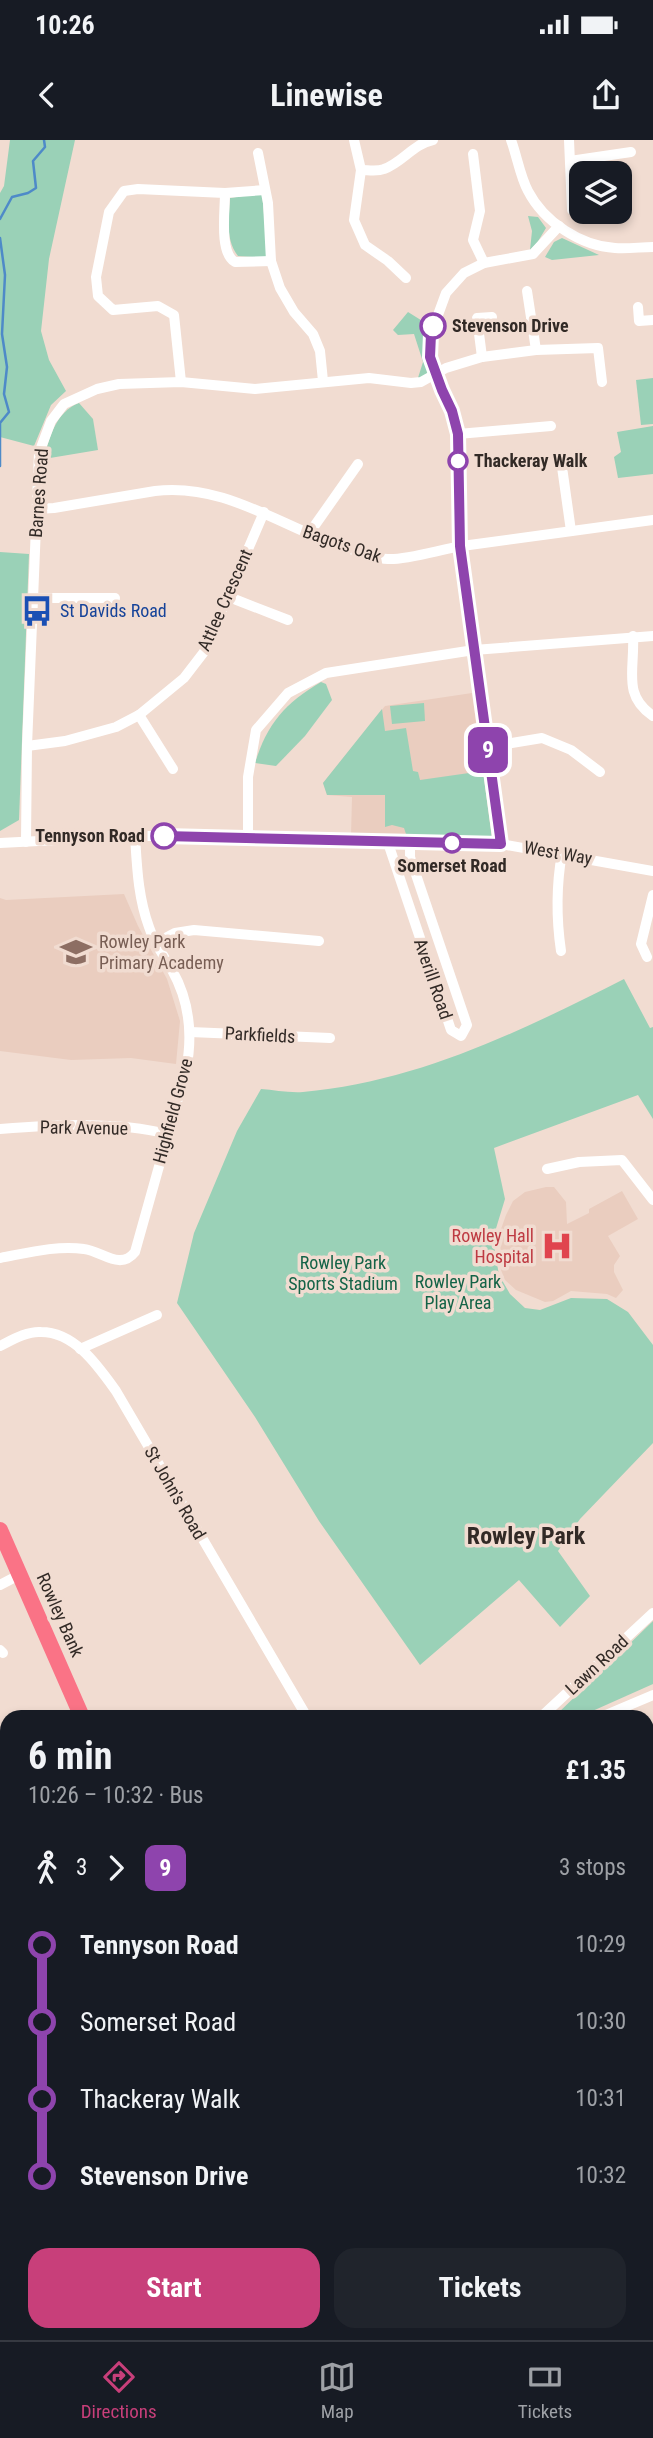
<!DOCTYPE html>
<html lang="en">
<head>
<meta charset="utf-8">
<style>
	:root { --surface:#171b24; --page:#20242c; --text:#f1f3f6; --muted:#9ea1a6; --line:#363941; --accent:#c83f7a }
	body { margin:0; font-family:"Roboto Condensed",sans-serif; background:var(--page); color:var(--text); height:100vh; display:flex; flex-direction:column; font-size:26px; white-space:nowrap }
	* { box-sizing:border-box; margin:0 }
	p { font-size:23px; color:var(--muted) }
	.icon { flex:none; width:38px; height:38px; fill:none; stroke:currentColor; stroke-width:2; stroke-linecap:round; stroke-linejoin:round }
	.map { position:relative; flex:1; overflow:hidden }
	.drawer { position:absolute; left:0px; top:1570px; width:654px; height:632px; display:flex; flex-direction:column; background:var(--surface); border-radius:21px 21px 0 0; box-shadow:0 4px 10px #0003 }
	.drawer>* { flex:none }
	.badge { padding:0 14px; border-radius:10px; font-size:24px; line-height:46px }
	.buttons { position:absolute; left:569px; top:21px; display:grid; gap:14px }
	.buttons a { display:grid; place-items:center; width:63px; height:63px; border-radius:14px; background:var(--surface); box-shadow:0 4px 10px #0003; font-size:35px }
	.map>.badge { position:absolute; translate:-50% -50%; box-shadow:0 0 0 4px #fff }
	.legs { display:flex; align-items:center; gap:10px; height:77px; padding:0 28px; font-size:23px }
	.legs p { margin-inline-start:auto }
	.head { display:flex; align-items:center; justify-content:space-between; height:119px; padding:0 28px }
	h1 { font-size:38px; font-weight:700; line-height:52px }
	.primary-button { display:flex; gap:14px; margin-top:auto; padding:14px 28px }
	.primary-button a { flex:1; height:80px; border-radius:21px; background:var(--accent); color:#fff; font-size:28px; font-weight:700; line-height:80px; text-align:center }
	.primary-button a+a { background:var(--page); color:var(--text) }
	ul { padding:0 28px; list-style:none }
	li { display:flex; align-items:center; gap:24px; height:77px; font-size:26px }
	li i { display:grid; place-items:center; width:10px; height:100%; margin:0 9px; background:currentColor }
	li i::after { content:''; width:18px; height:18px; margin:-9px; border:5px solid; border-radius:50%; background:var(--surface) }
	li p { margin-inline-start:auto }
	li:first-child i { background:linear-gradient(#0000 50%,currentColor 0) }
	li:last-child i { background:linear-gradient(currentColor 50%,#0000 0) }
	.status { display:flex; justify-content:space-between; align-items:center; height:49px; padding:0 35px; background:var(--surface); direction:ltr }
	.status svg { height:19px; fill:currentColor }
	header { display:flex; justify-content:space-between; align-items:center; height:91px; padding:0 28px; background:var(--surface); font-size:32px; font-weight:700 }
	.dock { display:flex; justify-content:space-around; align-items:center; height:98px; border-top:2px solid var(--line); background:var(--surface); font-size:19px; color:var(--muted) }
	.dock a { display:grid; justify-items:center; gap:4px }
	.dock .current { color:var(--accent) }
	.map>svg:first-child { display:block }
	.built { fill:#eacdbf }
	.green { fill:#9ad1b7 }
	.lines { fill:none; stroke-linecap:round; stroke-linejoin:round }
	.stream { stroke:#4e8ac8; stroke-width:2.5 }
	.minor { stroke:#fff; stroke-width:10 }
	.highway { stroke:#fa7386; stroke-width:16 }
	.rail { stroke:#7f726b; stroke-width:2.5; stroke-dasharray:3.5 7; stroke-linecap:butt }
	.line-1-casing { stroke:#fff; stroke-width:16 }
	.line-1 { stroke:#8e44ad; stroke-width:10 }
	.stop-1-dot { fill:#fff; stroke:#8e44ad; stroke-width:3.5 }
	.labels { text-anchor:middle; stroke-width:7; stroke-linejoin:round; paint-order:stroke }
	.stop-label { font-size:18px; font-weight:bold; fill:#322a26; stroke:#f1dcd1; text-anchor:start }
	.street-label { font-size:18px; fill:#322a26; stroke:#f1dcd1 }
	.transit-label { font-size:18px; fill:#164399; stroke:#f1dcd1; text-anchor:start }
	.education-label { font-size:18px; fill:#785e54; stroke:#f1dcd1; text-anchor:start }
	.health-label { font-size:18px; fill:#be3a42; stroke:#f1dcd1; text-anchor:end }
	.park-label { font-size:18px; fill:#146347; stroke:#f1dcd1 }
	.district-label { font-size:24px; font-weight:bold; fill:#322a26; stroke:#f1dcd1 }
</style>
</head>
<body>
<div class="status"><b>10:26</b><svg viewBox="0 0 49 12"><path d="M0 12V9h3v3zM5 12V6h3v6zM10 12V3h3v9zM15 12V0h3v12zM26 1h20v11H26zM47 4h2v5h-2z"/></svg></div>
<header><svg class="icon" aria-label="back" viewBox="0 0 24 24"><path d="M15 5l-7 7 7 7"/></svg>Linewise<svg class="icon" aria-label="share" viewBox="0 0 24 24"><path d="M12 15V3M7 8l5-5 5 5M5 13v7h14v-7"/></svg></header>
<div class="map">
<svg width="653" height="2200" viewBox="0 0 653 2200">
	<rect width="100%" height="100%" fill="#f1dcd1"/>
	<g class="built">
		<path d="M472,553l20,146 -141,-3 1,-39 -25,-2 -4,-12 62,-77z"/>
		<path d="M124,754l14,32 29,53 13,42 -4,43 -45,-6 -60,2 -71,-9v-153l6,2z"/>
		<path d="M546,1047h8l12,15 1,22 22,-11v-4l33,-18 16,28 -30,17 12,20 -6,9v7l9,18 -7,8 -9,-4 -36,-3 -18,10 -8,1 -29,-12 -11,-10 -4,-10 -1,-38 6,-17 7,-14 12,-9z"/>
		<path d="M0,1826l7,3v113l-7,-2v-73l3,-7 -3,-2z"/>
		<path d="M648,2039l5,2v159h-173l-3,-5 171,-1z"/>
	</g>
	<g class="green">
		<path d="M10,0h65l-26,119 -8,72 8,29 17,31 -15,14 -17,41 -34,-9v-244l4,-7z"/>
		<path d="M262,53l6,65 -30,-2c-13,-17 -9,-37 -8,-58z"/>
		<path d="M528,76l10,1 8,11 -9,15 -7,7 2,-19z"/>
		<path d="M562,98l37,17 -47,5 -7,-3 9,-15z"/>
		<path d="M408,172l16,10 4,55 -11,4 6,-19 -9,-28 -16,1 -5,-5z"/>
		<path d="M653,238v46l-12,1 -5,-45z"/>
		<path d="M79,263l14,16 5,31 -54,9c5,-22 12,-47 35,-56z"/>
		<path d="M653,286v48l-35,4 -4,-21 7,-5 -4,-20z"/>
		<path d="M0,412l29,2 -10,266 -19,11z"/>
		<path d="M321,542l5,2 6,16 -27,36 -29,30 -21,-3c12,-39 30,-60 66,-81z"/>
		<path d="M424,563l1,18 -33,3 -2,-18z"/>
		<path d="M382,569l3,22 21,-3 7,43 5,1 2,8 63,-9 9,68 -85,-2 -3,-9 -12,-3 -7,2v-32h-58l-4,-12z"/>
		<path d="M624,839l26,49 3,-1v92l-15,-24 -144,53 11,51 -11,36 1,17 4,23 11,19 15,14 15,2 31,-12 36,1 21,13 25,33v98l-73,76 -22,32 32,45 -30,31 -41,-47 -99,85 -101,-144 -64,-104 -78,-114 17,-70 43,-102 24,-42c13,1 28,4 42,3 115,-10 220,-62 321,-113z"/>
		<path d="M653,1481v63l-74,33h-25z"/>
		<path d="M653,1706v186h-5v-184z"/>
	</g>
	<g class="lines">
		<g class="stream">
			<path d="M0,79l12,-22 16,-4 8,-5 -3,-27 12,-14 -1,-7"/>
			<path d="M0,98l5,37 -3,59 5,33 -3,27 5,18 -9,11v43"/>
			<path d="M0,1759h7"/>
		</g>
		<g class="minor">
			<path d="M354,0l7,30 -7,50 11,25 23,16 18,17"/>
			<path d="M511,0c6,16 9,36 17,51 16,31 53,55 87,57 13,1 26,-1 38,-1"/>
			<path d="M569,0l3,70"/>
			<path d="M258,13l10,50 3,58 9,27 14,24 19,22 7,17 3,30"/>
			<path d="M473,14l7,57 -7,29 11,23"/>
			<path d="M570,21l61,-9"/>
			<path d="M361,30c7,0 16,2 23,-1 19,-7 29,-25 49,-29"/>
			<path d="M265,50l-40,3c0,18 -6,60 10,69l36,-1"/>
			<path d="M527,151l9,59"/>
			<path d="M638,167l1,14 14,-1"/>
			<path d="M482,217l-5,-39 15,-1"/>
			<path d="M181,242l-7,-67 -16,-9 -45,4 -15,-14 -2,-19 13,-65 15,-21 14,-2 87,4"/>
			<path d="M458,294l93,-8"/>
			<path d="M562,327l9,64"/>
			<path d="M36,369l18,-1 101,-17c75,-9 133,42 202,60 10,3 22,8 31,8 19,1 54,-10 74,-13 64,-9 127,-17 191,-26"/>
			<path d="M308,395l50,-71"/>
			<path d="M229,457l59,23"/>
			<path d="M33,458h82"/>
			<path d="M633,496c2,34 -11,59 20,80"/>
			<path d="M139,575l34,54"/>
			<path d="M27,606l38,-5 51,-14 23,-12 45,-37 20,-26 60,-140"/>
			<path d="M487,607l55,-9 29,12 29,22"/>
			<path d="M248,696v-59l8,-47 32,-37 38,-20 148,-23 179,-14"/>
			<path d="M387,700l64,190 10,6 6,-11 -57,-168v-16"/>
			<path d="M26,702l1,-96 12,-293 12,-32 13,-17 33,-15 22,-5 62,-2 74,7 114,-11 42,5 10,-1 25,-14 36,-11 54,-7 62,-2 4,34"/>
			<path d="M0,703l135,-7h113l253,8 152,27"/>
			<path d="M501,704l-41,-298 -2,-112 -6,-23 -10,-21 -12,-33 1,-23 15,-41 18,-20 20,-10 49,-9 26,-28"/>
			<path d="M156,803l19,-10 19,-3 125,11"/>
			<path d="M561,811c-5,-34 -5,-64 1,-98"/>
			<path d="M647,817l-6,-13 12,-49"/>
			<path d="M190,892l140,6"/>
			<path d="M0,989c54,-4 115,-8 168,5"/>
			<path d="M547,1029l32,-7 43,-2 31,40"/>
			<path d="M0,1118c27,-5 57,-13 84,-9 18,2 36,22 51,3l51,-182c7,-35 4,-68 -14,-100 -8,-14 -18,-27 -23,-43 -11,-30 -12,-60 -14,-91"/>
			<path d="M0,1206c12,-6 27,-15 41,-14 34,0 57,34 75,59l191,326"/>
			<path d="M80,1209l77,-34"/>
			<path d="M0,1445l21,-11"/>
			<path d="M0,1510l3,3"/>
			<path d="M541,1577l112,-104"/>
			<path d="M601,1577l52,-22"/>
			<path d="M0,1651h7"/>
			<path d="M0,1980l7,2"/>
			<path d="M0,2113h7"/>
			<path d="M421,2194l4,6"/>
			<path d="M248,2200l17,-6"/>
		</g>
		<g class="highway">
			<path d="M0,1390l82,187"/>
			<path d="M276,2194l1,6"/>
		</g>
		<g class="rail">
			<path d="M0,1834l7,4"/>
			<path d="M0,1878l7,1"/>
			<path d="M0,1890l7,1"/>
			<path d="M648,2111l5,2"/>
			<path d="M648,2122l5,2"/>
		</g>
	</g>
	<g class="lines">
		<defs>
			<path id="line-1" d="M164,696l337,8 -41,-298 -2,-112 -6,-23 -10,-21 -12,-33 1,-23 2,-8"/>
		</defs>
		<use href="#line-1" class="line-1-casing"/>
		<use href="#line-1" class="line-1"/>
	</g>
	<defs>
		<symbol id="bus-bare" viewBox="-9 -9 18 18"><path d="M-5-6H5V4H4V6H2V4H-2V6H-4V4H-5ZM-3.5-4V0h7V-4ZM-3.5 1.2v1.5H-2V1.2ZM2 1.2v1.5H3.5V1.2Z" fill="#1a4fb4" stroke="#f1dcd1" stroke-width="2.5" paint-order="stroke"/></symbol>
		<symbol id="school-bare" viewBox="-9 -9 18 18"><path d="M0-5L7-2L0 1L-7-2ZM-4 1L0 2.5L4 1V4Q0 6-4 4Z" fill="#8d6e63" stroke="#f1dcd1" stroke-width="2.5" paint-order="stroke"/></symbol>
		<symbol id="hospital-bare" viewBox="-9 -9 18 18"><path d="M-5-5h3v3.5h4V-5h3V5h-3V1.5h-4V5h-3Z" fill="#e0444e" stroke="#f1dcd1" stroke-width="2.5" paint-order="stroke"/></symbol>
	</defs>
	<g fill-rule="evenodd">
		<use href="#bus-bare" x="15" y="449" width="44" height="44"/>
		<use href="#school-bare" x="54" y="790" width="44" height="44"/>
		<use href="#hospital-bare" x="535" y="1084" width="44" height="44"/>
	</g>
	<g class="stop-1-dot">
		<circle cx="433" cy="186" r="12"/>
		<circle cx="458" cy="321" r="9"/>
		<circle cx="164" cy="696" r="12"/>
		<circle cx="452" cy="703" r="9"/>
	</g>
	<g class="labels">
		<g class="stop-label">
			<text x="452" y="192">Stevenson Drive</text>
			<text x="474" y="327">Thackeray Walk</text>
			<text x="145" y="702" text-anchor="end">Tennyson Road</text>
			<text x="452" y="732" text-anchor="middle">Somerset Road</text>
		</g>
		<g class="street-label">
			<text transform="translate(39 353) rotate(-86)" y="6">Barnes Road</text>
			<text transform="translate(342 404) rotate(19)" y="6">Bagots Oak</text>
			<text transform="translate(225 460) rotate(-66)" y="6">Attlee Crescent</text>
			<text transform="translate(558 713) rotate(10)" y="6">West Way</text>
			<text transform="translate(433 839) rotate(71)" y="6">Averill Road</text>
			<text transform="translate(260 895) rotate(3)" y="6">Parkfields</text>
			<text transform="translate(173 971) rotate(-75)" y="6">Highfield Grove</text>
			<text transform="translate(84 988) rotate(1)" y="6">Park Avenue</text>
			<text transform="translate(175 1353) rotate(60)" y="6">St John's Road</text>
			<text transform="translate(60 1475) rotate(66)" y="6">Rowley Bank</text>
			<text transform="translate(597 1525) rotate(-43)" y="6">Lawn Road</text>
		</g>
		<g class="transit-label">
			<text x="60" y="477">St Davids Road</text>
		</g>
		<g class="education-label">
			<text x="99" y="808">Rowley Park<tspan x="99" dy="21">Primary Academy</tspan></text>
		</g>
		<g class="health-label">
			<text x="534" y="1102">Rowley Hall<tspan x="534" dy="21">Hospital</tspan></text>
		</g>
		<g class="park-label">
			<text x="343" y="1129">Rowley Park<tspan x="343" dy="21">Sports Stadium</tspan></text>
			<text x="458" y="1148">Rowley Park<tspan x="458" dy="21">Play Area</tspan></text>
		</g>
		<g class="district-label">
			<text x="526" y="1404">Rowley Park</text>
		</g>
	</g>
</svg>
<div class="buttons">
<a><svg class="icon" aria-label="layers" viewBox="0 0 24 24"><path d="M12 4l9 5-9 5-9-5zM3 14l9 5 9-5"/></svg></a>
</div>
<b class="badge" style="left:488px;top:610px;background:#8e44ad;color:#fff">9</b>
<section class="drawer">
<div class="head"><div><h1>6 min</h1><p>10:26 – 10:32 · Bus</p></div><b>£1.35</b></div>
<div class="legs"><svg class="icon" aria-label="walk" viewBox="0 0 24 24"><circle cx="13" cy="4" r="2"/><path d="M13 8l-2 6 4 7M11 14l-3 7M7 12l3-4h3l4 4"/></svg>3<svg class="icon" aria-label="forward" viewBox="0 0 24 24"><path d="M9 5l7 7-7 7"/></svg><b class="badge" style="background:#8e44ad;color:#fff">9</b><p>3 stops</p></div>
<ul>
<li><i style="color:#8e44ad"></i><b>Tennyson Road</b><p>10:29</p></li>
<li><i style="color:#8e44ad"></i><span>Somerset Road</span><p>10:30</p></li>
<li><i style="color:#8e44ad"></i><span>Thackeray Walk</span><p>10:31</p></li>
<li><i style="color:#8e44ad"></i><b>Stevenson Drive</b><p>10:32</p></li>
</ul>
<div class="primary-button"><a>Start</a><a>Tickets</a></div>
</section>
</div>
<nav class="dock">
<a class="current"><svg class="icon" aria-label="directions" viewBox="0 0 24 24"><path d="M12 3l9 9-9 9-9-9zM9 14v-3h6M13 9l2 2-2 2"/></svg>Directions</a>
<a><svg class="icon" aria-label="map" viewBox="0 0 24 24"><path d="M3 6l6-2 6 2 6-2v14l-6 2-6-2-6 2zM9 4v14M15 6v14"/></svg>Map</a>
<a><svg class="icon" aria-label="tickets" viewBox="0 0 24 24"><path d="M3 7h18v10H3zM15 7v10"/></svg>Tickets</a>
</nav>
</body>
</html>
